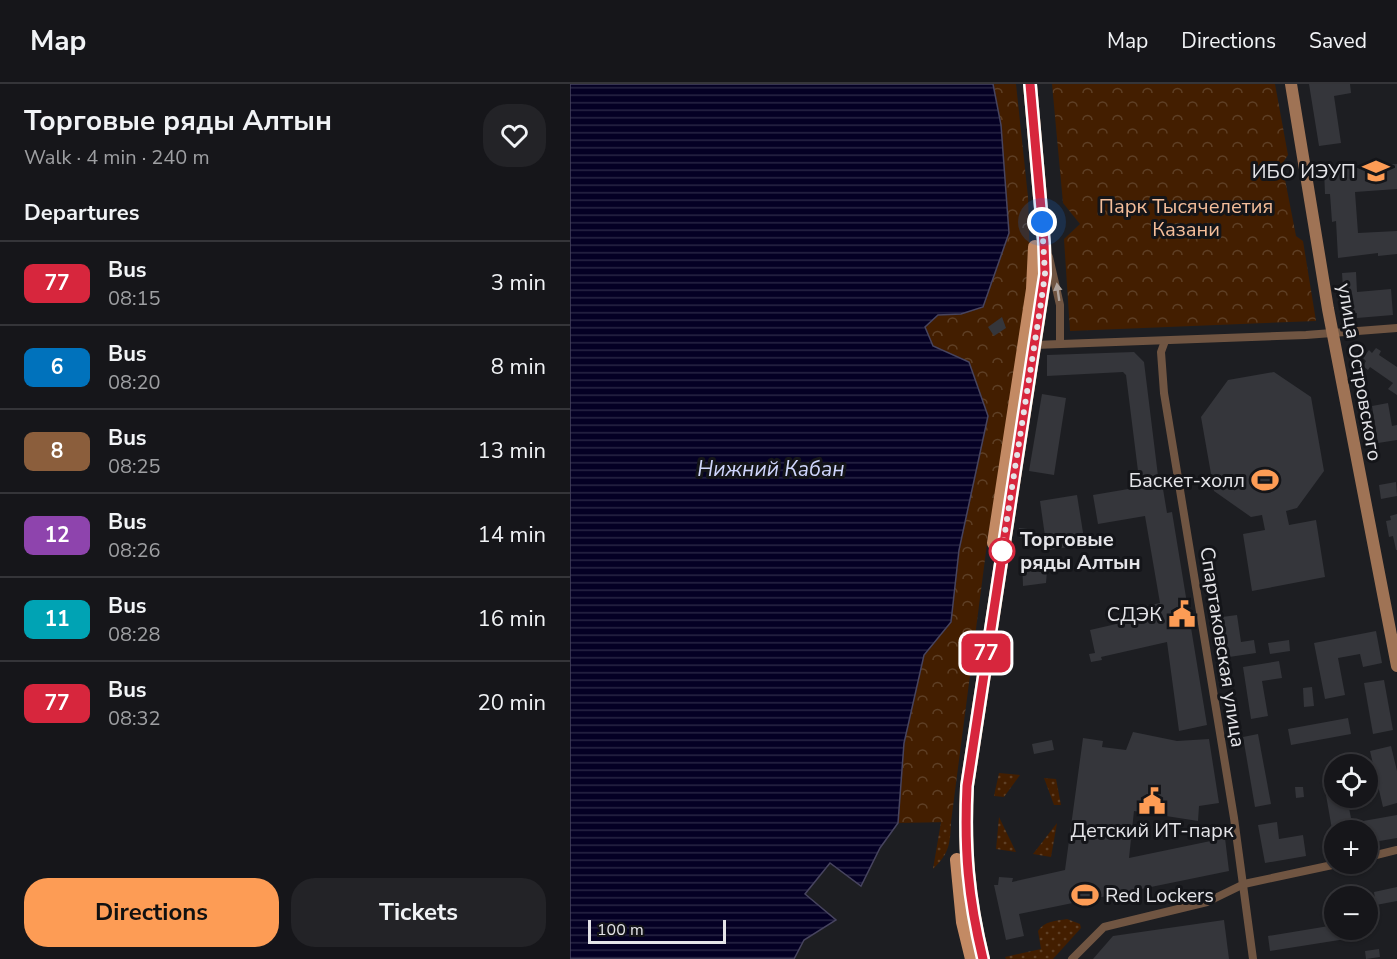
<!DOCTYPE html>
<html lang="en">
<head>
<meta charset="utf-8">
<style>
	:root { --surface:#16161a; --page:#232327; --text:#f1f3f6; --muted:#9e9fa2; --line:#353539; --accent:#fd9c55 }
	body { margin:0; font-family:"Nunito Sans",sans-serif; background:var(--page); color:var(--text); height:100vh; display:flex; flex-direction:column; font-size:22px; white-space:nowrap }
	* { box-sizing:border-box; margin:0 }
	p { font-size:20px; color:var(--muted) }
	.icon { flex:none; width:33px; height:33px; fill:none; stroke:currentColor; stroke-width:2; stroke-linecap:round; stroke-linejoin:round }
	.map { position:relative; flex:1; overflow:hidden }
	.details { display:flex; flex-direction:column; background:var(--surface); width:570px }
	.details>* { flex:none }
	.badge { padding:0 12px; border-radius:9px; font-size:21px; line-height:39px }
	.controls { position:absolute; left:754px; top:670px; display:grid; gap:12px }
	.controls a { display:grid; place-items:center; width:54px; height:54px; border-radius:50%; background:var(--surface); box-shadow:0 2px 4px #0004,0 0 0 2px var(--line); font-size:30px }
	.scale { position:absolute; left:18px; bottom:15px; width:138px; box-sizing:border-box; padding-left:6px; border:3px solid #e4e4e8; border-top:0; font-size:16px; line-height:21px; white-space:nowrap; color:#e4e4e8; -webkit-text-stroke:4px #141519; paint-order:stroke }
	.you { position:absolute; width:30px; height:30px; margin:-15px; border:4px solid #fff; border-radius:50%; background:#1a73e8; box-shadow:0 0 0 9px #1a73e833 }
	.map>.badge { position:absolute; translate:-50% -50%; box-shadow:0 0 0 3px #fff }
	h2 { padding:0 24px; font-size:22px; line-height:54px }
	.round { display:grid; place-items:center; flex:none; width:63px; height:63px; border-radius:24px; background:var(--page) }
	.summary { display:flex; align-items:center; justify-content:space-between; height:102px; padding:0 24px }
	h1 { font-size:28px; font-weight:700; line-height:45px }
	.cta { display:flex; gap:12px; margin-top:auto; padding:12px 24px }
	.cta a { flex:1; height:69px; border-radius:24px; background:var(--accent); color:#111; font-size:24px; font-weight:700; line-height:69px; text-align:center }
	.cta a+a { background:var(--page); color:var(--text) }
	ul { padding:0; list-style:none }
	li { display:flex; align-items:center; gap:18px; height:84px; padding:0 24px; border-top:2px solid var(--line) }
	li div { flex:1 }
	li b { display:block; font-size:22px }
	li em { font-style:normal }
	li .badge { min-width:66px; font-weight:700; text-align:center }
	header { display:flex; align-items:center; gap:36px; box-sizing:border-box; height:84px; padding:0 30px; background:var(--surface); border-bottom:2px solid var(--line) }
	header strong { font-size:28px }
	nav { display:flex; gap:33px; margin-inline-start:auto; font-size:21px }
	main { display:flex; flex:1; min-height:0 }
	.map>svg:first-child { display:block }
	.grass { fill:url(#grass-dots) }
	.park { fill:url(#park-crowns) }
	.water { fill:url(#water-rules); stroke:#47445f; stroke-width:1.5 }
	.building { fill:#35363b }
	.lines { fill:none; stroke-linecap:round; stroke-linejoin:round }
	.street { stroke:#705542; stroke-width:8 }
	.secondary { stroke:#9f7355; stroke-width:12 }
	.primary { stroke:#c38a64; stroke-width:14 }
	.oneway { fill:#b0a49d }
	.line-casing { stroke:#fff; stroke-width:14 }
	.line { stroke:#d7263d; stroke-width:9 }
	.walk { stroke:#e4e4e8; stroke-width:6; stroke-dasharray:0 10.8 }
	.stop-dot { fill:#fff; stroke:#d7263d; stroke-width:3 }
	.labels { text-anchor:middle; stroke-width:6; stroke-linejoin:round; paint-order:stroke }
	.poi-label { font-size:20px; fill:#e4e4e8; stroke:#141519; text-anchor:end }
	.park-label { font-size:20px; fill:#f5be9a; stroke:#141519 }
	.street-label { font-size:20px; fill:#e4e4e8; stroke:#141519 }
	.stop-label { font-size:20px; font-weight:bold; fill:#e4e4e8; stroke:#141519; text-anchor:start }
	.water-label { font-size:21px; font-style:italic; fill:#cfd6fc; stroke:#141519 }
</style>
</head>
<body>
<header>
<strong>Map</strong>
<nav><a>Map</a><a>Directions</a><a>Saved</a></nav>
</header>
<main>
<section class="details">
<div class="summary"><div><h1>Торговые ряды Алтын</h1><p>Walk · 4 min · 240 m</p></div><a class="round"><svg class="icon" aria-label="heart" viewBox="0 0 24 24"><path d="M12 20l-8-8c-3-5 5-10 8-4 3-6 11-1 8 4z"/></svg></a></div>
<h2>Departures</h2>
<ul>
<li><span class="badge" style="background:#d7263d;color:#fff">77</span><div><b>Bus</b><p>08:15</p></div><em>3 min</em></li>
<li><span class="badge" style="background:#0072bc;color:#fff">6</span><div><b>Bus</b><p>08:20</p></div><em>8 min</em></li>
<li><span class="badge" style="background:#8b5e3c;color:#fff">8</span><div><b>Bus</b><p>08:25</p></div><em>13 min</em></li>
<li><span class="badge" style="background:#8e44ad;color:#fff">12</span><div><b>Bus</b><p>08:26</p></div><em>14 min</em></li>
<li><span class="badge" style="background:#00a3b4;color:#fff">11</span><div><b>Bus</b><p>08:28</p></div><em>16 min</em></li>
<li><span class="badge" style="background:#d7263d;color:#fff">77</span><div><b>Bus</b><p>08:32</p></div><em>20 min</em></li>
</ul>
<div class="cta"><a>Directions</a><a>Tickets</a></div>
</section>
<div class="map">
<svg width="827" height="875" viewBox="0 0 827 875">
	<defs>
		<pattern id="grass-dots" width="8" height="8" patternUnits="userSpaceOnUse" patternTransform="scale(1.5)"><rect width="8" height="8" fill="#431e00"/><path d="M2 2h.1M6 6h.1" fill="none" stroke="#5e3f25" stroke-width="1.8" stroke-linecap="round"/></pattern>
		<pattern id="park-crowns" width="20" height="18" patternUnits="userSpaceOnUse" patternTransform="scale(1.5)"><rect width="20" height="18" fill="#431e00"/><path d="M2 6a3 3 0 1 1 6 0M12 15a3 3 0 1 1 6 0" fill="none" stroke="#5e3f25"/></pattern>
		<pattern id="water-rules" width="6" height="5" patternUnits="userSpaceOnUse" patternTransform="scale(1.5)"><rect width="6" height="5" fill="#040024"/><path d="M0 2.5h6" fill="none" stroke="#282544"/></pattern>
	</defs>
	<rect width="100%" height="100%" fill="#1d1e22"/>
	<g class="grass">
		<path d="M429,689l21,2 -16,22 -10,-1z"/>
		<path d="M474,694l12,1 5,26h-7z"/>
		<path d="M429,733l17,35 -20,-3z"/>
		<path d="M371,738h10c-1,21 -1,31 -18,47z"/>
		<path d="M487,739l-6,34 -18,-3z"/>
		<path d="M497,835l13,5 1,4 -28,31h-47l-1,-2 36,-8 -3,-18c6,-10 18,-10 29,-12z"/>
	</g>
	<g class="park">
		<path d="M423,0h23l12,113 2,64 -5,58 -37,217 -37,286 -53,1 6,-80 20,-89 27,-32 8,-72 10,-187 -36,-17 -8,-19 13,-12 23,-1 22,-8 26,-73 -8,-108z"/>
		<path d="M482,0h223l13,71 -6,9 14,72 7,5 13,80 -246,10 -6,-92 16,-15 -17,-21z"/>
	</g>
	<path class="water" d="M0,0h423l8,41 8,108 -26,74 -22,7 -23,1 -13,12 8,19 36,16 19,54 -29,134 -8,72 -27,33 -20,88 -6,80 -18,25 -19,38 -31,-23 -25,31 31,26 -32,20 -10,19h-224z"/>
	<g class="building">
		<path d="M739,0h41l1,9 -17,3 7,47 -22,3z"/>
		<path d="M827,80v25l-42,3 3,41 39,-2v23l-19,2v-3l-40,5 -2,-37 -4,1 -2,-28h-5l-1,-25z"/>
		<path d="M786,188l1,20 34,-3 2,26 -36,3v-5h-7l-1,-8h-5l-2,-32z"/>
		<path d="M432,233l4,11 -12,8 -6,-9z"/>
		<path d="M806,264l5,3 -2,4 18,12v28l-9,-6 5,-6 -23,-16 -2,3 -5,-4 3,-5 -3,-3 6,-8 3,3z"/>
		<path d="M564,268l10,10 15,122 3,-1 5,30 5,-1 35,213 -28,6 -12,-89 -66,15 1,3 -11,2 -2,-8 6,-1 -5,-23 35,-8 -3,-11 38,-8 -15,-87 -47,8 -5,-29 47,-8 -14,-112 -3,-3 -76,4v-21z"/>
		<path d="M704,288l37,25 13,74 -27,37 -11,3 3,14 27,-5 9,57 -73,14 -9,-57 22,-4 -3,-15 -11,2 -37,-26 -13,-74 27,-37z"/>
		<path d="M472,310l24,4 -12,77 -25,-4z"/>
		<path d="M818,319l4,23 5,-1v15l-19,3 -6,-37z"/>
		<path d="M826,398l1,14 -16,3 -2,-14z"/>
		<path d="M507,411l8,50 -38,5 -7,-49z"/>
		<path d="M827,430v36h-1l-3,-14 -4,1 -3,-16 5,-1 -1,-4z"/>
		<path d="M449,444l9,1 -2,10 -8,-2z"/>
		<path d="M452,474l26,1 -2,24 -23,3z"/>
		<path d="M667,531l4,27 13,-2 2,13 -27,4 -7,-40z"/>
		<path d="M806,547l6,32 -19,4 -3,-13 -22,4 7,37 -20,4 -11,-56z"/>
		<path d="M719,556l1,11 -20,3 -2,-11z"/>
		<path d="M709,577l3,17 -20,3 6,35 -17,3 -8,-52z"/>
		<path d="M814,596l9,50 -20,4 -9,-51z"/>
		<path d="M742,603l2,19 -10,1 -1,-19z"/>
		<path d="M778,634l3,16 -60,11 -3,-16z"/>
		<path d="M563,648l44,9 32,-2 10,64 -20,3 -1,15 -64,-10 -5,47 96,-20 4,33 -210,43 5,22 -18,4 -12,-55h4l1,-8 14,1 -1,4 53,-12 18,-132 20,3 -1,6 24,3z"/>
		<path d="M688,650l13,70 -16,3 -12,-70z"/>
		<path d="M482,656l2,10 -20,4 -2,-10z"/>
		<path d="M821,662l6,25v32l-14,4 -13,-56z"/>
		<path d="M725,703h8l1,10 -8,1z"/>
		<path d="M765,709v5h12l5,25 45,-8v23l-29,5v-12h-33l-1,10 -8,-46z"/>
		<path d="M707,738l2,17 24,-4 3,21 -41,7 -7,-38z"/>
		<path d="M827,803v14l-21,4 -2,-13z"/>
		<path d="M654,836l5,39h-136l20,-23z"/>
		<path d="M765,841v5h16l1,8 -82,13 -2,-15z"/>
		<path d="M809,865l1,8 -14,2 -1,-8z"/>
	</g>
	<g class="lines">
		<g class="street">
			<path d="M479,173l11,48v37"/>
			<path d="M595,257l-4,11 3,41 70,425 19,141"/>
			<path d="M464,261l272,-10 91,-7"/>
			<path d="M798,773l29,-7"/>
			<path d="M502,875l32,-32 103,-25 37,-18 93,-20"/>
		</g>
		<path class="secondary" d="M721,0l37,225 69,357"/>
		<g class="primary">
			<path d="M424,459l39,-254 2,-42"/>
			<path d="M387,776l6,62 9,37"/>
			<path d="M413,875c-15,-60 -19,-111 -16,-173l78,-511 -1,-32 -14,-159"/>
		</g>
	</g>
	<defs><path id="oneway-solid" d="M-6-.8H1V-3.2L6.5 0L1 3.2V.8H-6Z" transform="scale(1.5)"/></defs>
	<use class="oneway" href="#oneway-solid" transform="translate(488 208) rotate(-98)"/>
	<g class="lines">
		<defs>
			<path id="line" d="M413,875c-15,-62 -19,-109 -16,-173l78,-512 -1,-31 -14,-159"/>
		</defs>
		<use href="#line" class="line-casing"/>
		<use href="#line" class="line"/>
		<path class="walk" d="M432,467l39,-248 4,-29 -3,-52"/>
	</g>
	<defs>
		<symbol id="university-bare" viewBox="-9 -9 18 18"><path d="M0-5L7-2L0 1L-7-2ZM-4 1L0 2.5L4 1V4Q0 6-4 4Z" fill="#fd9c55" stroke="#141519" stroke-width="2.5" paint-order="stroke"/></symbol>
		<symbol id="stadium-bare" viewBox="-9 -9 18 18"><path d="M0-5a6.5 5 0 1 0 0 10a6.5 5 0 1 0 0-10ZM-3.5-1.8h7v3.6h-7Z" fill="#fd9c55" stroke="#141519" stroke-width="2.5" paint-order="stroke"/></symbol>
		<symbol id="civic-bare" viewBox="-9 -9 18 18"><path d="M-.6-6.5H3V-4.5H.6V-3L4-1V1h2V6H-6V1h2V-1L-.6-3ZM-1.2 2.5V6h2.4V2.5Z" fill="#fd9c55" stroke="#141519" stroke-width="2.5" paint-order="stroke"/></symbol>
	</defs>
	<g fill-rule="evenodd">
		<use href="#university-bare" x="787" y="68" width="38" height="38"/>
		<use href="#stadium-bare" x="676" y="377" width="38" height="38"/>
		<use href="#civic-bare" x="593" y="511" width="38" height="38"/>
		<use href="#civic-bare" x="563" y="698" width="38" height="38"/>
		<use href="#stadium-bare" x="496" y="792" width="38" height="38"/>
	</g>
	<circle class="stop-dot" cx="432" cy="467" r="12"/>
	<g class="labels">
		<g class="poi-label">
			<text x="786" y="94">ИБО ИЭУП</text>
			<text x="675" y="403">Баскет-холл</text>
			<text x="592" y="537">СДЭК</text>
			<text x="582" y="753" text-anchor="middle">Детский ИТ-парк</text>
			<text x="535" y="818" text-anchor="start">Red Lockers</text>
		</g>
		<g class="park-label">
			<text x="616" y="129">Парк Тысячелетия<tspan x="616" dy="23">Казани</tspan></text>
		</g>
		<g class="street-label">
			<text transform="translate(790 288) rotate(80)" y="7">улица Островского</text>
			<text transform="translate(653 563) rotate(81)" y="7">Спартаковская улица</text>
		</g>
		<g class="stop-label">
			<text x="450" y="462">Торговые<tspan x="450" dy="23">ряды Алтын</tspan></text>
		</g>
		<g class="water-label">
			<text x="201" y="392">Нижний Кабан</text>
		</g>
	</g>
</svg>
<div class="controls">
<a><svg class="icon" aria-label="locate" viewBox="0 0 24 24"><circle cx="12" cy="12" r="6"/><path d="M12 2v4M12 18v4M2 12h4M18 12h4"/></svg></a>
<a>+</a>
<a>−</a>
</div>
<div class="scale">100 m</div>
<div class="you" style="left:472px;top:138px"></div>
<b class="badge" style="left:416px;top:569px;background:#d7263d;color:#fff">77</b>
</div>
</main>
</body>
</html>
